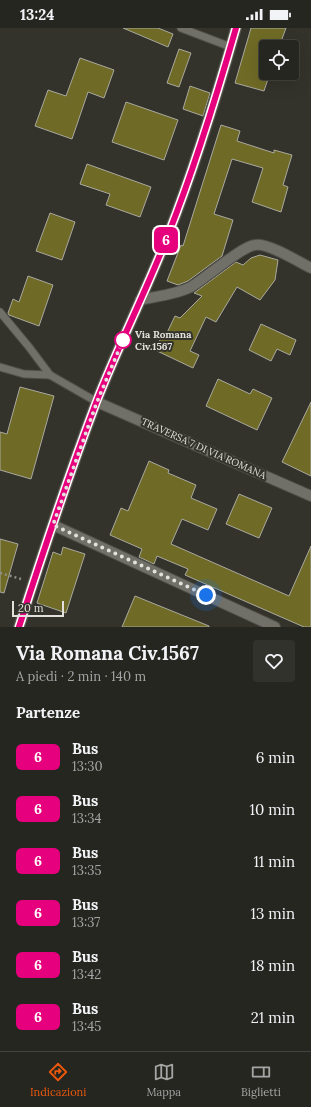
<!DOCTYPE html>
<html lang="it">
<head>
<meta charset="utf-8">
<style>
	:root { --surface:#262620; --page:#32322d; --text:#f1f3f6; --muted:#a4a5a5; --line:#42433e; --accent:#ea580c }
	body { margin:0; font-family:Lora,serif; background:var(--page); color:var(--text); height:100vh; display:flex; flex-direction:column; font-size:15px; white-space:nowrap }
	* { box-sizing:border-box; margin:0 }
	p { font-size:13px; color:var(--muted) }
	.icon { flex:none; width:22px; height:22px; fill:none; stroke:currentColor; stroke-width:2; stroke-linecap:round; stroke-linejoin:round }
	.map { position:relative; height:599px; overflow:hidden }
	.details { display:flex; flex-direction:column; background:var(--surface); flex:1 }
	.details>* { flex:none }
	.badge { padding:0 8px; border-radius:6px; font-size:14px; line-height:26px }
	.controls { position:absolute; left:259px; top:12px; display:grid; gap:8px }
	.controls a { display:grid; place-items:center; width:40px; height:40px; border-radius:4px; background:var(--surface); box-shadow:0 4px 16px #0002,0 0 0 1px var(--line); font-size:20px }
	.scale { position:absolute; left:12px; bottom:10px; width:52px; box-sizing:border-box; padding-left:4px; border:2px solid #e2e1dd; border-top:0; font-size:11px; line-height:14px; white-space:nowrap; color:#e2e1dd; -webkit-text-stroke:3px #33332b; paint-order:stroke }
	.you { position:absolute; width:20px; height:20px; margin:-10px; border:3px solid #fff; border-radius:50%; background:#1a73e8; box-shadow:0 0 0 6px #1a73e833 }
	.map>.badge { position:absolute; translate:-50% -50%; box-shadow:0 0 0 2px #fff }
	h2 { padding:0 16px; font-size:15px; line-height:36px }
	.round { display:grid; place-items:center; flex:none; width:42px; height:42px; border-radius:4px; background:var(--page) }
	.overview { display:flex; align-items:center; justify-content:space-between; height:68px; padding:0 16px }
	h1 { font-size:19px; font-weight:800; line-height:30px }
	ul { padding:0; list-style:none }
	li { display:flex; align-items:center; gap:12px; height:52px; padding:0 16px }
	li div { flex:1 }
	li b { display:block; font-size:15px }
	li em { font-style:normal }
	li .badge { min-width:44px; font-weight:700; text-align:center }
	.status { display:flex; justify-content:space-between; align-items:center; height:28px; padding:0 20px; background:var(--surface); direction:ltr }
	.status svg { height:11px; fill:currentColor }
	.dock { display:flex; justify-content:space-around; align-items:center; height:56px; border-top:1px solid var(--line); background:var(--surface); font-size:11px; color:var(--muted) }
	.dock a { display:grid; justify-items:center; gap:2px }
	.dock .current { color:var(--accent) }
	.map>svg:first-child { display:block }
	.building { fill:#6f6a25; stroke:#a9a9a0 }
	.lines { fill:none; stroke-linecap:round; stroke-linejoin:round }
	.lane-casing { stroke:#4f4e48; stroke-width:9 }
	.street-casing { stroke:#4f4e48; stroke-width:12 }
	.secondary-casing { stroke:#4f4e48; stroke-width:12 }
	.path { stroke:#92928c; stroke-width:2.5; stroke-dasharray:2 3; stroke-linecap:butt }
	.lane { stroke:#717068; stroke-width:7 }
	.street { stroke:#717068; stroke-width:10 }
	.secondary { stroke:#717068; stroke-width:10 }
	.line-casing { stroke:#fff; stroke-width:9 }
	.line { stroke:#e6007e; stroke-width:6 }
	.walk { stroke:#e2e1dd; stroke-width:4; stroke-dasharray:0 7.2 }
	.stop-dot { fill:#fff; stroke:#e6007e; stroke-width:2 }
	.labels { text-anchor:middle; stroke-width:4; stroke-linejoin:round; paint-order:stroke }
	.stop-label { font-size:10px; font-weight:bold; fill:#e2e1dd; stroke:#33332b; text-anchor:start }
	.street-label { font-size:10px; fill:#e2e1dd; stroke:#33332b }
</style>
</head>
<body>
<div class="status"><b>13:24</b><svg viewBox="0 0 49 12"><path d="M0 12V9h3v3zM5 12V6h3v6zM10 12V3h3v9zM15 12V0h3v12zM26 1h20v11H26zM47 4h2v5h-2z"/></svg></div>
<div class="map">
<svg width="311" height="599" viewBox="0 0 311 599">
	<rect width="100%" height="100%" fill="#33332b"/>
	<g class="building">
		<path d="M123,0h35l15,6 -5,13z"/>
		<path d="M251,0h35l-7,19h-13v26h4l-6,18 -29,-8z"/>
		<path d="M179,21l12,4 -12,34 -12,-4z"/>
		<path d="M80,30l34,12 -10,28 -16,-6 -16,47 -37,-13 13,-36 18,6z"/>
		<path d="M190,58l20,7 -7,23 -20,-7z"/>
		<path d="M126,74l52,18 -14,40 -52,-18z"/>
		<path d="M221,97l19,6 -3,10 37,12v-3l18,5 -9,30 5,2 -7,25 -29,-10 11,-34 -31,-9 -18,55 19,6 -11,36 -34,25 -10,4 -11,-4 14,-36 2,1z"/>
		<path d="M87,136l64,23 -11,30 -34,-12 4,-11 -30,-10z"/>
		<path d="M50,185l25,9 -13,38 -26,-9z"/>
		<path d="M260,227l18,5 -3,20 -15,20 -23,-13 -21,35 -10,-5 -16,34 9,4 -6,13 -38,-18 6,-12 3,1 11,-23 5,2 22,-22 -8,-3 42,-31 7,3 8,-7z"/>
		<path d="M28,248l25,9 -14,41 -30,-11 -1,-2 5,-14 6,3z"/>
		<path d="M261,296l35,16 -6,15 -13,-6 -6,12 -22,-11z"/>
		<path d="M218,351l32,15 3,-5 19,9 -15,32 -51,-24z"/>
		<path d="M20,359l34,9 -23,83 -31,-9v-38l7,2z"/>
		<path d="M311,374v74l-29,-14z"/>
		<path d="M149,433l20,9 -1,3 28,12 -5,13 26,11 -9,21 -26,-11 -11,25 118,52 22,-50v81h-7l-119,-52 3,-6 -31,-13 -3,8 -15,-7 3,-8 -32,-14 11,-27 7,3z"/>
		<path d="M239,466l33,14 -13,30 -33,-14z"/>
		<path d="M0,511l18,5 -14,49 -4,-1z"/>
		<path d="M63,519l22,7 -19,59 -29,-10 16,-51 8,3z"/>
		<path d="M135,568l74,30v1h-87z"/>
	</g>
	<g class="lines">
		<defs>
			<g id="lane">
				<path d="M181,0l50,19"/>
				<path d="M0,284l29,35 21,28 47,27"/>
				<path d="M0,339l24,7 26,1"/>
			</g>
			<g id="street">
				<path d="M140,272c17,-4 35,-5 51,-13 15,-9 51,-41 64,-42 14,-2 42,16 56,23"/>
				<path d="M97,374l214,94"/>
				<path d="M53,497l222,102"/>
			</g>
			<path id="secondary" d="M19,599c24,-75 49,-150 77,-224 22,-57 50,-111 72,-168 27,-68 48,-137 68,-207"/>
		</defs>
		<use href="#lane" class="lane-casing"/>
		<use href="#street" class="street-casing"/>
		<use href="#secondary" class="secondary-casing"/>
		<path class="path" d="M0,545l21,6"/>
		<use href="#lane" class="lane"/>
		<use href="#street" class="street"/>
		<use href="#secondary" class="secondary"/>
	</g>
	<g class="lines">
		<defs>
			<path id="line" d="M19,599c24,-75 49,-150 77,-224 22,-57 50,-111 72,-168 27,-68 48,-137 68,-207"/>
		</defs>
		<use href="#line" class="line-casing"/>
		<use href="#line" class="line"/>
		<path class="walk" d="M123,312l-26,62 -44,123 153,70"/>
	</g>
	<circle class="stop-dot" cx="123" cy="312" r="8"/>
	<g class="labels">
		<g class="stop-label">
			<text x="135" y="310">Via Romana<tspan x="135" dy="12">Civ.1567</tspan></text>
		</g>
		<g class="street-label">
			<text transform="translate(204 420) rotate(24)" y="4">TRAVERSA 7 DI VIA ROMANA</text>
		</g>
	</g>
</svg>
<div class="controls">
<a><svg class="icon" aria-label="locate" viewBox="0 0 24 24"><circle cx="12" cy="12" r="6"/><path d="M12 2v4M12 18v4M2 12h4M18 12h4"/></svg></a>
</div>
<div class="scale">20 m</div>
<div class="you" style="left:206px;top:567px"></div>
<b class="badge" style="left:166px;top:212px;background:#e6007e;color:#fff">6</b>
</div>
<section class="details">
<div class="overview"><div><h1>Via Romana Civ.1567</h1><p>A piedi · 2 min · 140 m</p></div><a class="round"><svg class="icon" aria-label="heart" viewBox="0 0 24 24"><path d="M12 20l-8-8c-3-5 5-10 8-4 3-6 11-1 8 4z"/></svg></a></div>
<h2>Partenze</h2>
<ul>
<li><span class="badge" style="background:#e6007e;color:#fff">6</span><div><b>Bus</b><p>13:30</p></div><em>6 min</em></li>
<li><span class="badge" style="background:#e6007e;color:#fff">6</span><div><b>Bus</b><p>13:34</p></div><em>10 min</em></li>
<li><span class="badge" style="background:#e6007e;color:#fff">6</span><div><b>Bus</b><p>13:35</p></div><em>11 min</em></li>
<li><span class="badge" style="background:#e6007e;color:#fff">6</span><div><b>Bus</b><p>13:37</p></div><em>13 min</em></li>
<li><span class="badge" style="background:#e6007e;color:#fff">6</span><div><b>Bus</b><p>13:42</p></div><em>18 min</em></li>
<li><span class="badge" style="background:#e6007e;color:#fff">6</span><div><b>Bus</b><p>13:45</p></div><em>21 min</em></li>
</ul>
</section>
<nav class="dock">
<a class="current"><svg class="icon" aria-label="directions" viewBox="0 0 24 24"><path d="M12 3l9 9-9 9-9-9zM9 14v-3h6M13 9l2 2-2 2"/></svg>Indicazioni</a>
<a><svg class="icon" aria-label="map" viewBox="0 0 24 24"><path d="M3 6l6-2 6 2 6-2v14l-6 2-6-2-6 2zM9 4v14M15 6v14"/></svg>Mappa</a>
<a><svg class="icon" aria-label="tickets" viewBox="0 0 24 24"><path d="M3 7h18v10H3zM15 7v10"/></svg>Biglietti</a>
</nav>
</body>
</html>
